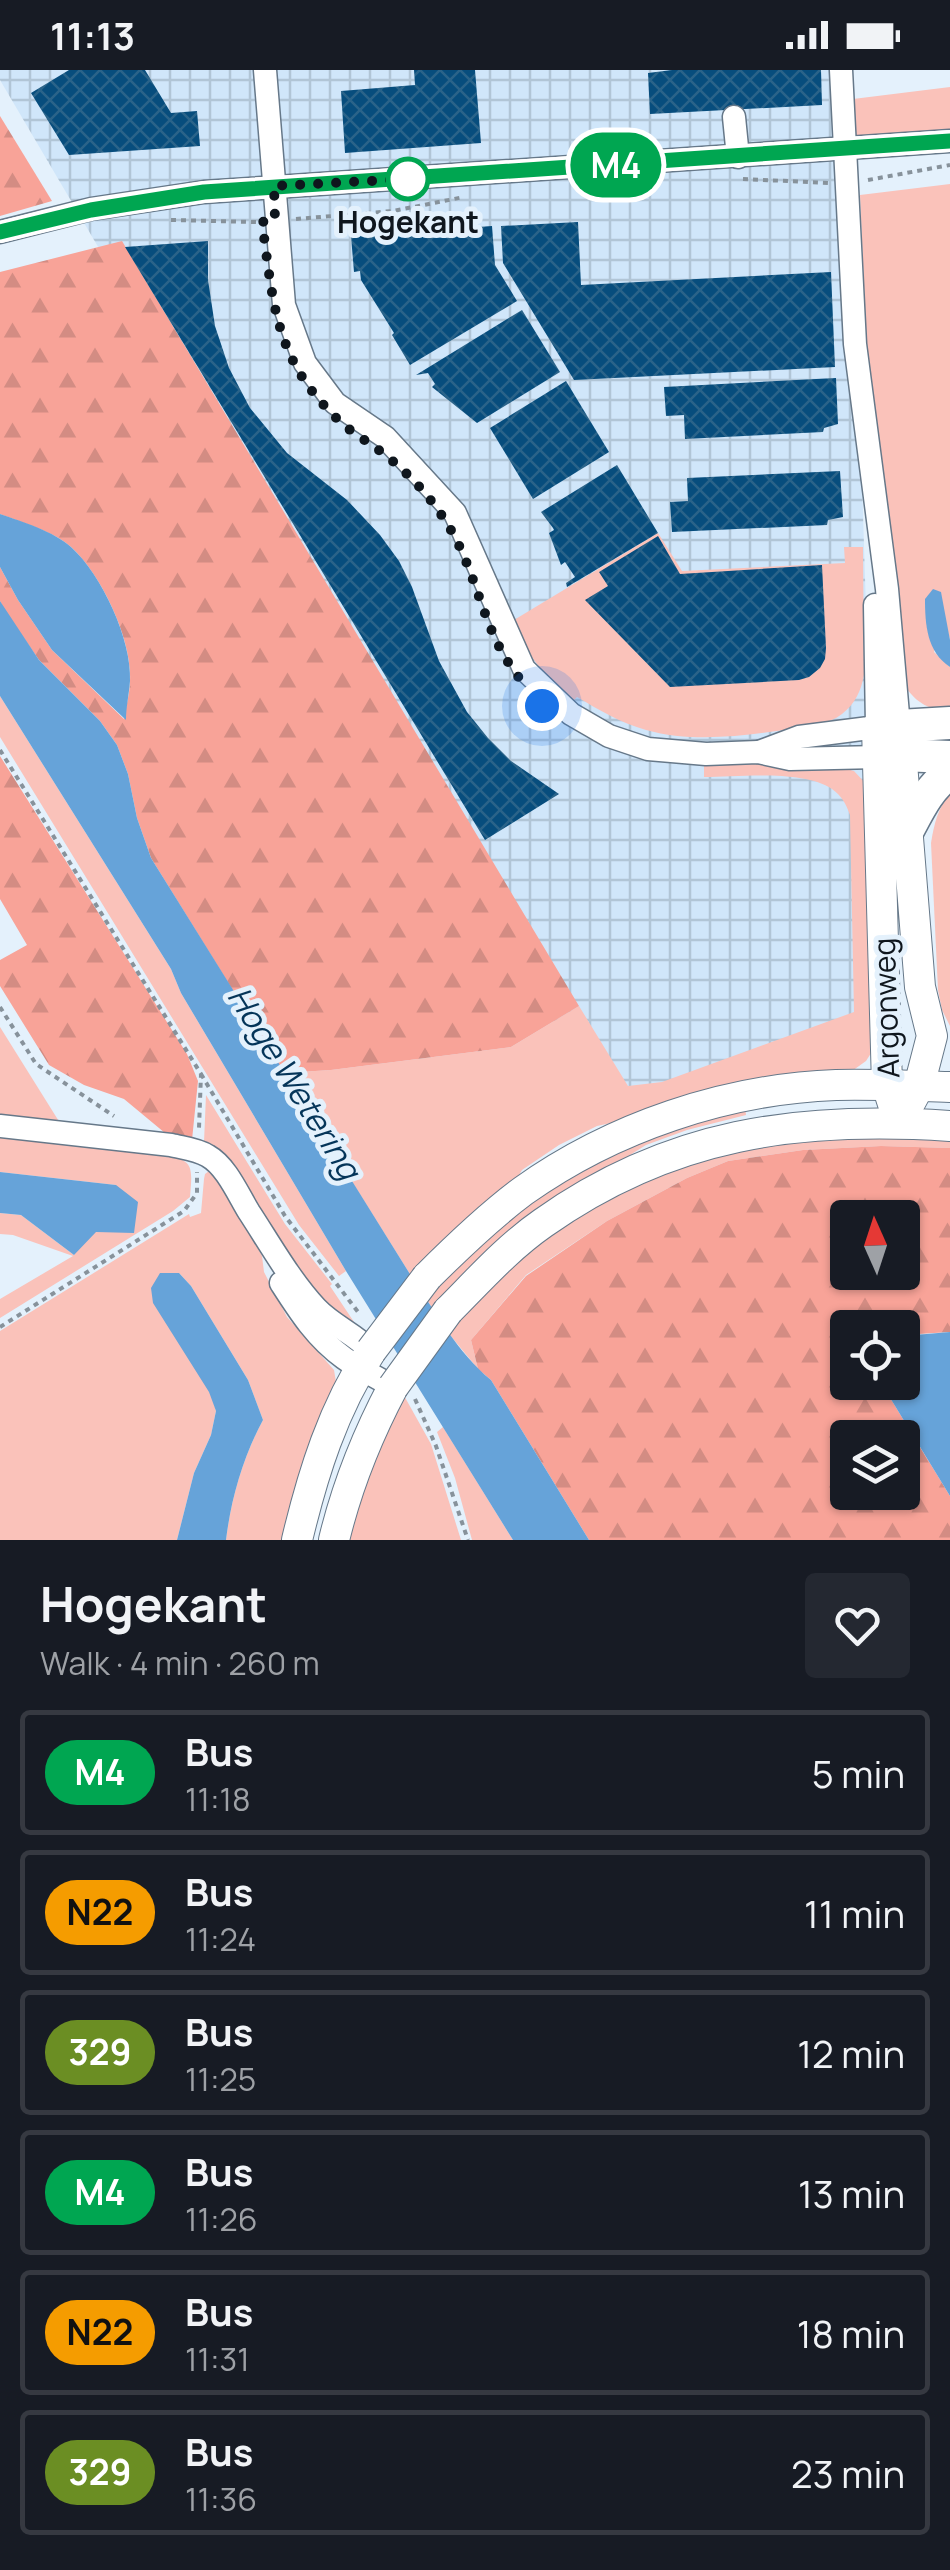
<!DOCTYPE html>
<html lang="en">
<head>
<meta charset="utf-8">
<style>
	:root { --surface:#171b24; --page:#242831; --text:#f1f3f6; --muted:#9ea1a6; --line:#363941 }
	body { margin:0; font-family:Manrope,sans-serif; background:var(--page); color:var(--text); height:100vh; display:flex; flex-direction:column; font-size:38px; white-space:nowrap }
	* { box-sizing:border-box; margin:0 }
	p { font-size:32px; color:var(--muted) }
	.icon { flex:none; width:55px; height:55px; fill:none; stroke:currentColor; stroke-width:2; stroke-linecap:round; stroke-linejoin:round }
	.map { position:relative; height:1470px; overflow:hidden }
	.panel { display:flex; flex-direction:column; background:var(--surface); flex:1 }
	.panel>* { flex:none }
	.badge { padding:0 20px; border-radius:32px; font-size:35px; line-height:65px }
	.needle { width:65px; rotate:357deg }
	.tools { position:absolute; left:830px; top:1130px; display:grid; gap:20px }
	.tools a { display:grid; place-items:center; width:90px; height:90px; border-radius:10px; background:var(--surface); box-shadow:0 2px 8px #0004; font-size:50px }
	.you { position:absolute; width:50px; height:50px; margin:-25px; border:8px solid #fff; border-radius:50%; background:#1a73e8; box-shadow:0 0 0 15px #1a73e833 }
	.map>.badge { position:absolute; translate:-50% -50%; box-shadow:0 0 0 5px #fff }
	.round { display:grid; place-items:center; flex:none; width:105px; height:105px; border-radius:10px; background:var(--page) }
	.headline { display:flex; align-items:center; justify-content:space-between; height:170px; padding:0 40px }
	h1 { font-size:48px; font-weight:700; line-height:75px }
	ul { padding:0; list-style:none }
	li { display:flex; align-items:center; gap:30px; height:125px; margin:0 20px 15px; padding:0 20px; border:5px solid var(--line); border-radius:10px }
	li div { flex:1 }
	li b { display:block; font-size:38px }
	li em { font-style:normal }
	li .badge { min-width:110px; font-weight:700; text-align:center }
	.status { display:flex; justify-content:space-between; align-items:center; height:70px; padding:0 50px; background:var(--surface); direction:ltr }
	.status svg { height:28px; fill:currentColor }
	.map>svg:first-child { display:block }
	.industrial { fill:url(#industrial-grid) }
	.green { fill:#fac2ba }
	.forest { fill:url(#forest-firs); fill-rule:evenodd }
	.water { fill:#66a3d9 }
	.building { fill:url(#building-cross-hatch) }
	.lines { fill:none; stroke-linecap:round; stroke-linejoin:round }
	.minor-casing { stroke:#667889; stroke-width:25 }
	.major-casing { stroke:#667889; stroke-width:32 }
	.highway-casing { stroke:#667889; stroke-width:35 }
	.path { stroke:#87929b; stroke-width:4; stroke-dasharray:5 5; stroke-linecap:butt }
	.minor { stroke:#fff; stroke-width:22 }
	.major { stroke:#fff; stroke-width:30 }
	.highway { stroke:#fff; stroke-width:32 }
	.major-bridge-casing { stroke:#667889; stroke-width:32; stroke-linecap:butt }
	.major-bridge { stroke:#fff; stroke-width:30 }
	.line-casing { stroke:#fff; stroke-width:22 }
	.line { stroke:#00a651; stroke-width:15 }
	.walk { stroke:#0f161d; stroke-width:10; stroke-dasharray:0 18 }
	.stop-dot { fill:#fff; stroke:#00a651; stroke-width:5 }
	.labels { text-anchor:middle; stroke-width:10; stroke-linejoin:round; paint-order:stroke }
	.stop-label { font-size:30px; font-weight:bold; fill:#0f161d; stroke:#e4f1fc }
	.street-label { font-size:30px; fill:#0f161d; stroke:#e4f1fc }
	.water-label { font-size:32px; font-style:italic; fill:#053559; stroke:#e4f1fc }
</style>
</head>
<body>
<div class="status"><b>11:13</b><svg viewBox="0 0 49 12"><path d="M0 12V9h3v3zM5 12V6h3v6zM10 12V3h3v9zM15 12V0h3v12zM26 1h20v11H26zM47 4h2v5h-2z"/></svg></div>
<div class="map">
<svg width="950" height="1470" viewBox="0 0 950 1470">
	<defs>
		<pattern id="industrial-grid" width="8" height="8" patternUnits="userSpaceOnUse" patternTransform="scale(2.5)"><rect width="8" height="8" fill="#d0e6fa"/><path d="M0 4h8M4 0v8" fill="none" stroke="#b1c5d6"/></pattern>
		<pattern id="forest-firs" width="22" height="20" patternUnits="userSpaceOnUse" patternTransform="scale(2.5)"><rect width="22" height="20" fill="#f8a398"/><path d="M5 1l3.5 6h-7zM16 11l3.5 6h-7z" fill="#d38c83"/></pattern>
		<pattern id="building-cross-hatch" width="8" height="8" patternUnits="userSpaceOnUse" patternTransform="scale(2.5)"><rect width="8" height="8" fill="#074d7d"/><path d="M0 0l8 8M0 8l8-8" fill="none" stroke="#2a6389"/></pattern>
	</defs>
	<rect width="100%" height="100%" fill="#e4f1fc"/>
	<path class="industrial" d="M0,0h849l23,729 -10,258 -253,59 -609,-1036z"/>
	<g class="green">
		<path d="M950,17v42l-94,7 -3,-37z"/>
		<path d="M950,114v456l-5,-20 -11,32 16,15v45c-21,-3 -33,-8 -45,-26l-37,-309 -8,-182z"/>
		<path d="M658,463l24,38 163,-8 -1,-16h19l1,128c-3,16 -9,29 -22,39 -14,11 -34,12 -51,15 -47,7 -98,14 -145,1 -25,-7 -47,-20 -69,-33l-4,4c-20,-17 -56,-55 -59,-81z"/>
		<path d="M0,626l171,273 10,24 165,278 -7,5 -40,-51 -299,-488z"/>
		<path d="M755,693l83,4 16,4 14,15 7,261 -9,14 -14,10 -255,55 -38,19 -37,25 -9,15 -100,94 -129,-206 47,-3 180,-23 68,-41 49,80 34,-4 192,-70 -4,-197c-4,-11 -8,-19 -18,-26 -29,-20 -94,-12 -128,-12v-12z"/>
		<path d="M950,723v233l-8,-16 -4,-20 -7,-147c3,-19 7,-35 19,-50z"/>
		<path d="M0,957l60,96 -60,-7z"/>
		<path d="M206,1025l79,129 47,60 -2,2 26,39 -9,-3 -33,-25 -87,-139 -13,-12 -10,-4z"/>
		<path d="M745,1036l1,9 -59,15 -41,15 -83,52 -128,115 -11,-16 66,-66 121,-80z"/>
		<path d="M950,1064v14l-69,-2 -78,4 -75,11 -41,17 -80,43 -81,54 -55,65 7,29 -33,-40 57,-60 102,-73 144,-54z"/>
		<path d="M0,1067l160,16c33,8 33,10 30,44l-17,14 -173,107v-19l73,-43 -60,-21 -13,-1v-21l21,2 53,40 42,-70 -116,-13z"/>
		<path d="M209,1101l6,6 39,63 8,16 2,16 23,45 47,53 2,12 -49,158h-61c5,-41 17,-83 37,-120l-15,-40 -57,-94 -12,-13 37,138 -5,24 -17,38 -17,67h-177v-209l189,-117 1,3 11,-4 3,-34 1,-5z"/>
		<path d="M402,1322l29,52 30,96h-117l13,-46z"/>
		<path d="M443,1357l70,113h-41l-17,-62 -18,-46z"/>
	</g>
	<g class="forest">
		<path d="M0,46l52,85 -52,15z"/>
		<path d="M122,171l457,765 -68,41 -180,23 -47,3 -133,-215 -14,-40 -9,-44 -11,-29 -17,-24 -61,-61 -35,-51 -4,-8v-34l18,33 34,50 72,69c2,-13 6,-26 6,-39 2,-41 -29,-106 -59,-133 -18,-16 -48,-24 -71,-33v-242z"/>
		<path d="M0,686l187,298 11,27 -6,59 -27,-7 -41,-34 -40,-14 -35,-20 -49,-79v-26l27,-15 -27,-46z"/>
		<path d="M881,1076l69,2v184l-47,3 -1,-7h-54v54l33,1 69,113v44h-361l-98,-160 -13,-11 -7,-29 55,-64 81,-55 80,-43 41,-17 75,-11zM848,1148h54v54h-54zM848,1368h54v54h-54z"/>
	</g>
	<g class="water">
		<path d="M0,444c23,8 53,17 71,33 31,28 61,93 59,134 -1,14 -4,26 -4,39l-74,-70 -34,-50 -18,-33z"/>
		<path d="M933,519l8,3 9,48v27c-23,-15 -25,-42 -25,-68z"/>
		<path d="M0,531l39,59 61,61 17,24 11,29 9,44 14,40 262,421c24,35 44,73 78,101l98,160h-76l-167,-269 -165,-278 -10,-24 -171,-273z"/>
		<path d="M0,1102l116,13 22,17 -4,31 -38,-1 -22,23 -53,-40 -21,-2z"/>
		<path d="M160,1203h19l12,13 57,94 15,40c-20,37 -32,79 -37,120h-49l17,-67 17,-38 5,-24 -7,-19 -56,-89 -2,-15z"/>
		<path d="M950,1262v164l-69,-113 21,-1 1,-46z"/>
	</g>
	<g class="building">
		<path d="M69,0h76l26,43 26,-2 3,35 -131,9 -38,-62z"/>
		<path d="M414,0h61l6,73 -136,10 -4,-62 74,-6z"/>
		<path d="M672,0h149l1,35 -172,9 -2,-41z"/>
		<path d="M578,152l3,63 250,-13 4,95 -261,13 -71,-117 -2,-37z"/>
		<path d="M492,156l3,39 22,36 -107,64 -18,-30 2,-2 -33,-53 -1,-9 -6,1 -3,-36z"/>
		<path d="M208,171v39l7,46 14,42 21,40 37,45 60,47 33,35 19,26 13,26 27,74 28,51 21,26 23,23 48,33 -74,46 -360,-593z"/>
		<path d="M522,240l38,62 -83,51 -45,-36 3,-3 -7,-11 -12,2z"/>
		<path d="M836,308l2,46 -14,4 -1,4 -138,7 -1,-24 -18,1 -2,-29z"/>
		<path d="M566,311l43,71 -76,47 -43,-71z"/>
		<path d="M617,395l41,68 -91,54 -1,-4 9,-6 -10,-15 -4,3 -12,-32 5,-3 -1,-2 -12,-16z"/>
		<path d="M840,401l3,46 -15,3 -1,5 -155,7 -2,-30 18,-1 -1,-23z"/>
		<path d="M658,466l22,38 142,-9 4,83 -1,11 -5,9 -11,9 -10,3 -129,7 -85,-87 23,-14 -9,-14z"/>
	</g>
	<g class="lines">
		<defs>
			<g id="minor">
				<path d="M265,0l19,235 21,58 30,40 50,34 70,76 69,156 47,45 38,22 39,13 58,5 52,-2 32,7 88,-2"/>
				<path d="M841,0l14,274 32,245 12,137"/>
				<path d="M734,47l4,40"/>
				<path d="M0,162l91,-23 113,-17 746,-51"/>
				<path d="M759,682l40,-15 78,-10 -2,-122"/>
				<path d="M0,1056l171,19c12,3 26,4 37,11 18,10 30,38 41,56 21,32 41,68 67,96 17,18 39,26 55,43"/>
				<path d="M281,1213c18,28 35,55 63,75 15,11 33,19 49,29"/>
			</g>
			<g id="major">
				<path d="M899,656l21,261 12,49 -13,50 -20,37 -12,-38 -10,-358z"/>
				<path d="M427,1207c30,-30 61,-60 96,-86 90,-64 203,-102 313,-106 38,-1 76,1 114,2"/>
				<path d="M448,1241c30,-30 59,-63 95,-88 127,-90 255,-107 407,-97"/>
				<path d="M297,1470c16,-67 36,-131 74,-189"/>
				<path d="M334,1470c13,-54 33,-104 59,-153"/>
			</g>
			<g id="highway">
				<path d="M899,656l51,-3"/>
				<path d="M901,685l49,2"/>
				<path d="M908,760c11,-21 22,-44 42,-57"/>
			</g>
		</defs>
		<use href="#minor" class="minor-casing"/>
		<use href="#major" class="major-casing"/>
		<use href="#highway" class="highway-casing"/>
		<g class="path">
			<path d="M743,109l86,4"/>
			<path d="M868,110l82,-15"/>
			<path d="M296,149l97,-8 71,-14"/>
			<path d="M171,150l85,2"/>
			<path d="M0,680l201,324 -2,54"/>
			<path d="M0,937l36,57 78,52"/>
			<path d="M201,1004l84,142 73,96"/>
			<path d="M0,1257l184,-116 13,-18v-21"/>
			<path d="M415,1329l21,47 32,94"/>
		</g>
		<use href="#minor" class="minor"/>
		<use href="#major" class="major"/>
		<use href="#highway" class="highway"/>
		<defs>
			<g id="major-bridge">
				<path d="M371,1281l56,-74"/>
				<path d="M393,1317l55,-76"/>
			</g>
		</defs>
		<use href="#major-bridge" class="major-bridge-casing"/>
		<use href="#major-bridge" class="major-bridge"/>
	</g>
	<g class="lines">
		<defs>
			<path id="line" d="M0,162l91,-22 113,-18 746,-51"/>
		</defs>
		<use href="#line" class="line-casing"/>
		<use href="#line" class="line"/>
		<path class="walk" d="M408,109l-134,7 1,34 -13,2c12,86 13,142 83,204 10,8 21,15 31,22 26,19 51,44 68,71 25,37 33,79 51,119 11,25 29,47 47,68"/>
	</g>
	<circle class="stop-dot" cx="408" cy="109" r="20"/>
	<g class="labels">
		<g class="stop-label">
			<text x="408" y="163">Hogekant</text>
		</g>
		<g class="street-label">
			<text transform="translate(887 938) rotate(-92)" y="10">Argonweg</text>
		</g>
		<g class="water-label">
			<text transform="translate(294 1013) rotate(58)" y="11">Hoge Wetering</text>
		</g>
	</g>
</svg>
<div class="tools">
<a><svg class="needle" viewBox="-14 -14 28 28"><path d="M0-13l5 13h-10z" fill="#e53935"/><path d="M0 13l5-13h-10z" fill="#9ea1a6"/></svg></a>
<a><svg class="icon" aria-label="locate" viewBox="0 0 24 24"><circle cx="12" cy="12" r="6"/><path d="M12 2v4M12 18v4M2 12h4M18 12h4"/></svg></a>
<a><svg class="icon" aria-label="layers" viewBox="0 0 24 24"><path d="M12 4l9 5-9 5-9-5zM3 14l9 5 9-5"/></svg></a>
</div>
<div class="you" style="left:542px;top:636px"></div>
<b class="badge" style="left:616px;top:95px;background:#00a651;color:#fff">M4</b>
</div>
<section class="panel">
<div class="headline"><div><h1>Hogekant</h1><p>Walk · 4 min · 260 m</p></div><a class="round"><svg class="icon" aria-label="heart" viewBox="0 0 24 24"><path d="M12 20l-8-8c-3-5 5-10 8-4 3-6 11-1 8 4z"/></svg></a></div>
<ul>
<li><span class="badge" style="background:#00a651;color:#fff">M4</span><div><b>Bus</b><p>11:18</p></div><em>5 min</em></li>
<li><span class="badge" style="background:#f59c00;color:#111">N22</span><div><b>Bus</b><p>11:24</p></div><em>11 min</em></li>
<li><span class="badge" style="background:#6b8e23;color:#fff">329</span><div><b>Bus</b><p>11:25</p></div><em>12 min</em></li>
<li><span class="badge" style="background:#00a651;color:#fff">M4</span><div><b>Bus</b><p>11:26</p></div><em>13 min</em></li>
<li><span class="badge" style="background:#f59c00;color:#111">N22</span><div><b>Bus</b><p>11:31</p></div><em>18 min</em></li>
<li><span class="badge" style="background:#6b8e23;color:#fff">329</span><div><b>Bus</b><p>11:36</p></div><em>23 min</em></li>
</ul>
</section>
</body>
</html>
